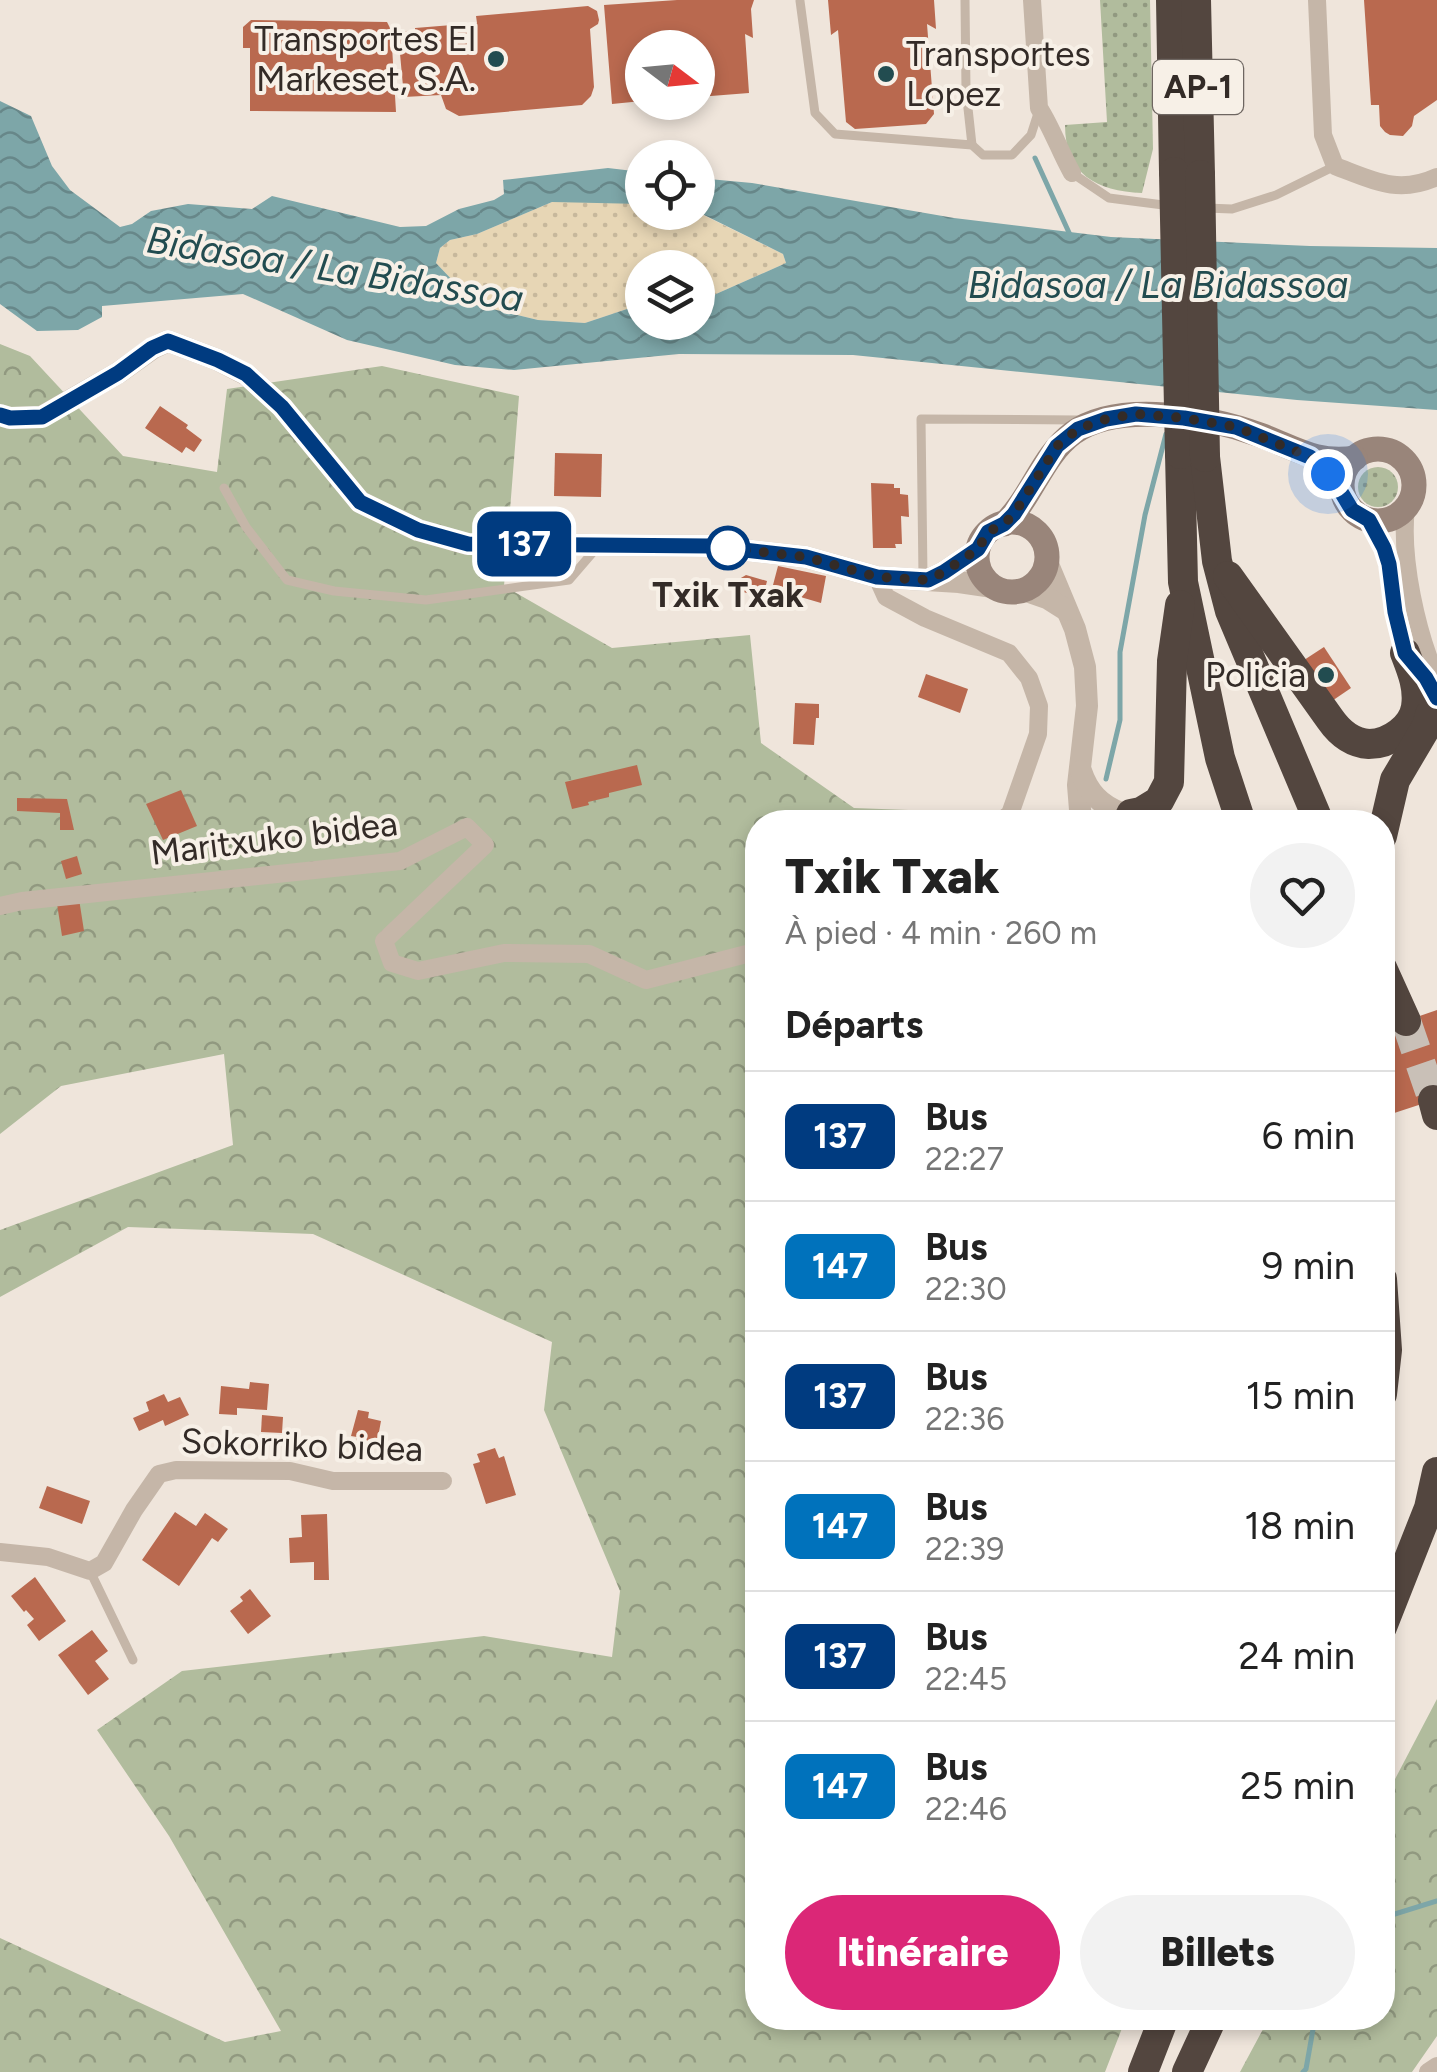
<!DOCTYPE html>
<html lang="fr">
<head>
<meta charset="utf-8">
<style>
	:root { --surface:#fff; --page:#f2f2f2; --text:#222; --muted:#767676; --line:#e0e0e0; --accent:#db2777 }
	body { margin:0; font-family:Figtree,sans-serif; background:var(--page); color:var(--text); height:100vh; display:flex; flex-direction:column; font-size:38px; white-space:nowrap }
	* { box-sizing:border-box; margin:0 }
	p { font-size:32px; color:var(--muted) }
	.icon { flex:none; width:55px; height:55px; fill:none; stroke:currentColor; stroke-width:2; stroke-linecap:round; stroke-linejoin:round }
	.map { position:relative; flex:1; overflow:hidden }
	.sheet { position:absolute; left:745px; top:810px; width:650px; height:1220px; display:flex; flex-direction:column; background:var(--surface); border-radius:40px; box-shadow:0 5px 15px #0003 }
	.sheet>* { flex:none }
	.badge { padding:0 20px; border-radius:15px; font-size:35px; line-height:65px }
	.needle { width:65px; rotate:106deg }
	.tools { position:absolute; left:625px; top:30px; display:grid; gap:20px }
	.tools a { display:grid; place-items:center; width:90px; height:90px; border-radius:50%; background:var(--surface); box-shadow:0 5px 15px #0003; font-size:50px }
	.you { position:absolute; width:50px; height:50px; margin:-25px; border:8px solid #fff; border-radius:50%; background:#1a73e8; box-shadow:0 0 0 15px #1a73e833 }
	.map>.badge { position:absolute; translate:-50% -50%; box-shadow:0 0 0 5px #fff }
	h2 { padding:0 40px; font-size:38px; line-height:90px }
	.round { display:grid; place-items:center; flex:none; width:105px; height:105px; border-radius:52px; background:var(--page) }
	.summary { display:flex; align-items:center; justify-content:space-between; height:170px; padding:0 40px }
	h1 { font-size:48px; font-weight:800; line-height:75px }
	.button { display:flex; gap:20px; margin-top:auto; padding:20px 40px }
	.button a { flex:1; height:115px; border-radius:60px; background:var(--accent); color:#fff; font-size:40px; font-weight:800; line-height:115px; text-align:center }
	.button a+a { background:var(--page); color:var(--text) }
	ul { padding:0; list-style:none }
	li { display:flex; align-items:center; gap:30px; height:130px; padding:0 40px; border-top:2px solid var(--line) }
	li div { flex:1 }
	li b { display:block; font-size:38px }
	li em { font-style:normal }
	li .badge { min-width:110px; font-weight:700; text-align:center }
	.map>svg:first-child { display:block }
	.grass { fill:url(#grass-dots) }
	.forest { fill:url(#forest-crowns) }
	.sand { fill:url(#sand-dots) }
	.water { fill:url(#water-waves) }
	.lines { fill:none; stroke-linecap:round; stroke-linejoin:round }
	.stream { stroke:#7da6a8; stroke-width:5 }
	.building { fill:#b9694f }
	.motorway-tunnel { stroke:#c9c0b7; stroke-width:30; stroke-dasharray:30 15; stroke-linecap:butt }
	.service { stroke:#c5b6a8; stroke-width:9 }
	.minor { stroke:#c5b6a8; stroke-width:18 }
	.tertiary { stroke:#c5b6a8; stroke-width:22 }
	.secondary { stroke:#99857a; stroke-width:25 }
	.motorway { stroke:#53463f; stroke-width:30 }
	.motorway-bridge { stroke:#53463f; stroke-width:30 }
	.line-casing { stroke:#fff; stroke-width:22 }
	.line { stroke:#003b80; stroke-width:15 }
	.walk { stroke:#332b27; stroke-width:10; stroke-dasharray:0 18 }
	.poi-dot { fill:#224c50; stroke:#f7f0e7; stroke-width:4 }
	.stop-dot { fill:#fff; stroke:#003b80; stroke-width:5 }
	.labels { text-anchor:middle; stroke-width:8; stroke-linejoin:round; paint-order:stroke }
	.shield { fill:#f7f0e7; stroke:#6e6661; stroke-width:2.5 }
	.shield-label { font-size:32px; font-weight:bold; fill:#332b27 }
	.poi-label { font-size:35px; fill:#332b27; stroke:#f7f0e7; text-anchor:end }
	.stop-label { font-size:35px; font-weight:bold; fill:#332b27; stroke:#f7f0e7 }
	.street-label { font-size:35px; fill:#332b27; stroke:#f7f0e7 }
	.water-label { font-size:38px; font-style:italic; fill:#224c50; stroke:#f7f0e7 }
</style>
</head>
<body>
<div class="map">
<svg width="1437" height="2072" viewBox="0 0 1437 2072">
	<defs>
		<pattern id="grass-dots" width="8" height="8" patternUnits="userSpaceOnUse" patternTransform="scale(2.5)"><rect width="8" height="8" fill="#b1bc9d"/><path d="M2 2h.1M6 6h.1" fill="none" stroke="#919980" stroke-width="1.8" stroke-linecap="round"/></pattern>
		<pattern id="forest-crowns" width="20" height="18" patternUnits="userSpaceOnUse" patternTransform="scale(2.5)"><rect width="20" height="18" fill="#b1bc9d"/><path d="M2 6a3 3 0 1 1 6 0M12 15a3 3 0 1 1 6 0" fill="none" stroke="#919980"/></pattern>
		<pattern id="sand-dots" width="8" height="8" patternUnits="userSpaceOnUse" patternTransform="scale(2.5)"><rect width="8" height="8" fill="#e7d6b5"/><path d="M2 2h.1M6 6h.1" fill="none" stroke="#c7b89c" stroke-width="1.8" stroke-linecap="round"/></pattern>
		<pattern id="water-waves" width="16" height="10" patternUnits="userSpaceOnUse" patternTransform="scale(2.5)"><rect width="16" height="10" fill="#7da6a8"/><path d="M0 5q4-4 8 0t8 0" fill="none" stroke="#678789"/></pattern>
	</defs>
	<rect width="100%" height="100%" fill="#efe5db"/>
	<g class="grass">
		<path d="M1100,0h50l3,149 -11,44c-46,-2 -77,-19 -77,-68l42,-3z"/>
		<circle cx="1378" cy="487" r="20"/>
	</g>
	<g class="forest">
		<path d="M0,344l30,12 93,100 94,16 10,-83 155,-23 137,30 -15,190 108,62 138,-13 11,108 93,65 195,7v7h-291v1196h368l-21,54h-1105v-134l225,104 56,-11 -112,-195 -72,-106 85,-59 302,-35 128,21 8,-66 -76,-181 8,-68 -239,-108 -185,-7 -128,70v-67l233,-85 -9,-91 -163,32 -61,48z"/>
		<path d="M1437,1699v337l-25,36h-172l29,-54h113l1,-216z"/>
	</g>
	<path class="sand" d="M552,202h79l11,2v8l57,1 84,41 3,9 -79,35 -9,1v-31h-56v36l-57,19 -47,-3 -62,-15 -40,-42 4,-15 10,-8 27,-6z"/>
	<path class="water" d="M0,101l31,15 21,50 18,24 50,37 12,-3 19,-13 37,-7 64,5 20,-13 128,31 26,-1 33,-17 35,-9 10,-6 -1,-14 105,-12 34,4v32l-90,-2 -75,32 -27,6 -10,8 -4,15 40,42 62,15 47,3 57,-19v18h56v-23l9,-1 79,-35 -3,-9 -85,-42v-34l54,5 202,35 157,19 199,9 127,2v162l-140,-10 -444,-45 -174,-1 -165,16 -59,-5 -108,-25 -104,-46 -141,12v11l-24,13 -41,1 -37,-27z"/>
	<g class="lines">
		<g class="stream">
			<path d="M1035,158l36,79"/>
			<path d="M1106,779l14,-59v-68l25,-137 21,-81"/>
			<path d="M1382,1918l55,-17"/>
			<path d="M1303,2072l3,-3 9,-51"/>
		</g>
	</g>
	<g class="building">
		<path d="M677,0h77l-3,9 2,29 -8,-4 4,59 -51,4v-49h-56v53l-30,3 -8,-99z"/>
		<path d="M828,0h106l2,29 -9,-5 7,90 -8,10 -71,5 -9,-7 -8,-92 -7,5z"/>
		<path d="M1364,0h73v100l-23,16 -2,10 -9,10 -13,-1 -5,-3 -5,-6 -1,-21h-8z"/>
		<path d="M588,6l9,5 2,9 -1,4 -8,5 4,58 -3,9 -9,9 -123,11 -13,-7 -5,-14 -37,2 -6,-65 17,-2v-2l62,-5 -1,-7z"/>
		<path d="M251,20l136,2 4,8 5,82 -146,-1v-63h-7v-21z"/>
		<path d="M160,406l28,19 -2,3 16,12 -8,12 -8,-5 -4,6 -37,-25z"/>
		<path d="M555,453l47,1 -1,43 -47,-1z"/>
		<path d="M871,483l23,1v4h6v6l8,1 1,22 -8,-1 1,28h-7l1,4h-23z"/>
		<path d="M778,566l48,10 -5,27 -24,-7 2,-6 -26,-5z"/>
		<path d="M746,575l21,6 -4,16 -24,-6 -5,-9z"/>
		<path d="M1324,647l27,41 -22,15 -28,-41z"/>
		<path d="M926,674l42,15 -8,24 -42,-16z"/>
		<path d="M795,703l24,1v14h-3l-2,27 -21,-1z"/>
		<path d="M637,765l5,20 -33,8v4l-21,5 1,3 -17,4 -7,-27z"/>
		<path d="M181,790l16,36 -34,14 -17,-36z"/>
		<path d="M17,798l50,1 7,31h-14v-17l-43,-2z"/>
		<path d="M77,856l5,18 -16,5 -5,-18z"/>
		<path d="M79,899l5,32 -22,5 -5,-32z"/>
		<path d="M1437,1010v89l-55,18v-88z"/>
		<path d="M250,1382l19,2 -2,26 -30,-2v7l-18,-1 2,-28 28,3z"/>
		<path d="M164,1394l4,8 12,-5 9,18 -24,11 -2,-6 -24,11 -6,-13 16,-7 -3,-9z"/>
		<path d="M358,1410l11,2 -1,6 13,3 -5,27 -20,-3 1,-8 -6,-1z"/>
		<path d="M262,1415l21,2 -1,16 -21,-1z"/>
		<path d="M495,1448l4,10 5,-2 12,39 -30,9 -13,-40 7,-2 -3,-8z"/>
		<path d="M47,1486l43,15 -8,23 -43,-16z"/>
		<path d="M175,1512l21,14 9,-13 23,16 -10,13 -6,-4 -33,48 -37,-26z"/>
		<path d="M327,1514l2,66h-15v-18l-24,1 -1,-25 13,-1 -1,-22z"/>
		<path d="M35,1577l31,44 -27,20 -12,-16 7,-6 -8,-9 -2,2 -13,-16z"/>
		<path d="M250,1589l21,27 -23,18 -18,-23 13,-10 -3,-4z"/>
		<path d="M92,1630l16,21 -13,10 14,18 -21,16 -30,-40z"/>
	</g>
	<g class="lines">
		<path class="motorway-tunnel" d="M1406,1021l27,79"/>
		<g class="service">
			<path d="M965,0l1,90 6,55"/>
			<path d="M800,1l15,112 20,21 137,11 11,10h29l19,-20 8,-25"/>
			<path d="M1072,173l37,25 62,8"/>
			<path d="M1206,208l26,1 44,-14 59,-29"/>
			<path d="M224,488l22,39 41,53 47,11 92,9 143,-20 25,-29"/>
			<path d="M923,576l-2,-157 157,1"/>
			<path d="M90,1571l43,89"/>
		</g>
		<g class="minor">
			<path d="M1032,0l7,108c13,20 21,44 33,65"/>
			<path d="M1317,0l6,135 12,31c37,14 63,29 102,11"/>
			<path d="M1406,508c-6,51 11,125 31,171"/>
			<path d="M1369,520l16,28 10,64 10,41 22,26 10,19"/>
			<path d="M877,577l9,20 39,21 84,35 20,25 10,28 -1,28 -28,80 -11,8"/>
			<path d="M0,906l22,-5 378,-40 67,-34 18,18 -101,96 8,22 26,8 86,-18 85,1 57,26 112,-29"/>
			<path d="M0,1552l48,5 42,14 14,-8 30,-53 25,-36 17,-4 114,1 43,10h110"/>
			<path d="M1428,2072l9,-6"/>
		</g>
		<g class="tertiary">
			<path d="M0,415l10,3 31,-1 77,-44 35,-25 15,-7 50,19 29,15 35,32 78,95 58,28 49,14 242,2 97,11 71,20 82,5 34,5"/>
			<path d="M1047,562l28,67 10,38 2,39 -9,79 3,37"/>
			<path d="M928,580l16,-8 34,-23"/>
			<path d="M1024,590l23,8 19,12"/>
			<path d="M1081,771c7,21 19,34 40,42"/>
		</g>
		<g class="secondary">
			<circle cx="1378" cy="485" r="36"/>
			<circle cx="1012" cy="557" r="35"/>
			<path d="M1004,524c28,-27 38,-68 69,-91 45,-33 138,-16 187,2 35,13 56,29 95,23"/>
		</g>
		<g class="motorway">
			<path d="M1171,0l3,172"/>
			<path d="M1196,0l4,175"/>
			<path d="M1180,454l3,128 37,176 21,64"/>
			<path d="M1205,457l12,104 13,50 89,211"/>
			<path d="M1228,576l102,143c9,13 22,24 39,25 21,0 44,-17 47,-37 3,-19 -4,-36 -11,-54"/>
			<path d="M1131,814l10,-2 18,-11 10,-19 3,-121 8,-56"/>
			<path d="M1382,836l13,-56 32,-54 3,-11"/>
			<path d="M1382,968l24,53"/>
			<path d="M1433,1100l4,15"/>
			<path d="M1382,1279l5,71 -5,44"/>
			<path d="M1382,1627l47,-119 8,-36"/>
			<path d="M1143,2072l21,-54"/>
			<path d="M1187,2072l25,-54"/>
		</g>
		<g class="motorway-bridge">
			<path d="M1174,172l6,282"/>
			<path d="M1200,175l5,282"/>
		</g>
	</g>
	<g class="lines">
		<defs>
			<path id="line" d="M0,415l10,3 32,-1 76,-44 34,-25 16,-7 50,19 28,14 36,33 78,95 58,28 50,14 241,2 97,11 71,20 51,3 16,-8 34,-23 10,-17 16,-8 10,-10 43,-68 21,-17 28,-10 30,-5 48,4 52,9 74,30 24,23 18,30 17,10 15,28 5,16 6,48 10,41 21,25 11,20"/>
		</defs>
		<use href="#line" class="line-casing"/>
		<use href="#line" class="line"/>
		<path class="walk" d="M728,548l78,9 71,20 51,3 16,-8 34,-23 10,-17 16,-8 10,-10 43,-68 21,-17 28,-10 30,-5 48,4 52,9 74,30 18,17"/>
	</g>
	<g class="poi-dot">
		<circle cx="496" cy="59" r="10"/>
		<circle cx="886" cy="74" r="10"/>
		<circle cx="1326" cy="675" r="10"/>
	</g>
	<circle class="stop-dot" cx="728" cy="548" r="20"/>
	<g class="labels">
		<rect class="shield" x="1153" y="60" width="90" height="54" rx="8"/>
		<g class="shield-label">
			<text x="1198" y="98">AP-1</text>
		</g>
		<g class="poi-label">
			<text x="476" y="51">Transportes El<tspan x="476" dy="40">Markeset, S.A.</tspan></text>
			<text x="906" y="66" text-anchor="start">Transportes<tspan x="906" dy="40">Lopez</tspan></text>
			<text x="1306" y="687">Policia</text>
		</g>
		<g class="stop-label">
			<text x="728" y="607">Txik Txak</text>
		</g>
		<g class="street-label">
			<text transform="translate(274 838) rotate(-7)" y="12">Maritxuko bidea</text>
			<text transform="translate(302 1445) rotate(2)" y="12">Sokorriko bidea</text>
		</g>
		<g class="water-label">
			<text transform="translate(335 269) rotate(9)" y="13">Bidasoa / La Bidassoa</text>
			<text x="1158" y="298">Bidasoa / La Bidassoa</text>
		</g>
	</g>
</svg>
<div class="tools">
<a><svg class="needle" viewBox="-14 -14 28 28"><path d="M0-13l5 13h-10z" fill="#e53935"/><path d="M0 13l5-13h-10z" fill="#767676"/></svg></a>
<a><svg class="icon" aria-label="locate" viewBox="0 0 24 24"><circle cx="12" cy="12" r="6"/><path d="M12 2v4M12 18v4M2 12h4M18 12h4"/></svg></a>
<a><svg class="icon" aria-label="layers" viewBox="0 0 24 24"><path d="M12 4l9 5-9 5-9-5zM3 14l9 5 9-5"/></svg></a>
</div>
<div class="you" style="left:1328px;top:474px"></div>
<b class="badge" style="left:524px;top:544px;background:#003b80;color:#fff">137</b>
<section class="sheet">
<div class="summary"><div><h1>Txik Txak</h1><p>À pied · 4 min · 260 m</p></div><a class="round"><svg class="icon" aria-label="heart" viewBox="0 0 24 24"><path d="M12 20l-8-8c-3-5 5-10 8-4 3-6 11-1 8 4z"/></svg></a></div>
<h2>Départs</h2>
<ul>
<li><span class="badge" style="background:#003b80;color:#fff">137</span><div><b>Bus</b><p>22:27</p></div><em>6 min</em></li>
<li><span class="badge" style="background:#0072bc;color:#fff">147</span><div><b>Bus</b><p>22:30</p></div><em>9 min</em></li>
<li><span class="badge" style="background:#003b80;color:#fff">137</span><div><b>Bus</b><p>22:36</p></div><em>15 min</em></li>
<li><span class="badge" style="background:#0072bc;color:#fff">147</span><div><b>Bus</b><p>22:39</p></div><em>18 min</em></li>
<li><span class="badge" style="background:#003b80;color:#fff">137</span><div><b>Bus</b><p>22:45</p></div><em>24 min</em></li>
<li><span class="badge" style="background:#0072bc;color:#fff">147</span><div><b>Bus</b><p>22:46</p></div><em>25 min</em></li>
</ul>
<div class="button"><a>Itinéraire</a><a>Billets</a></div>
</section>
</div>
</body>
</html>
